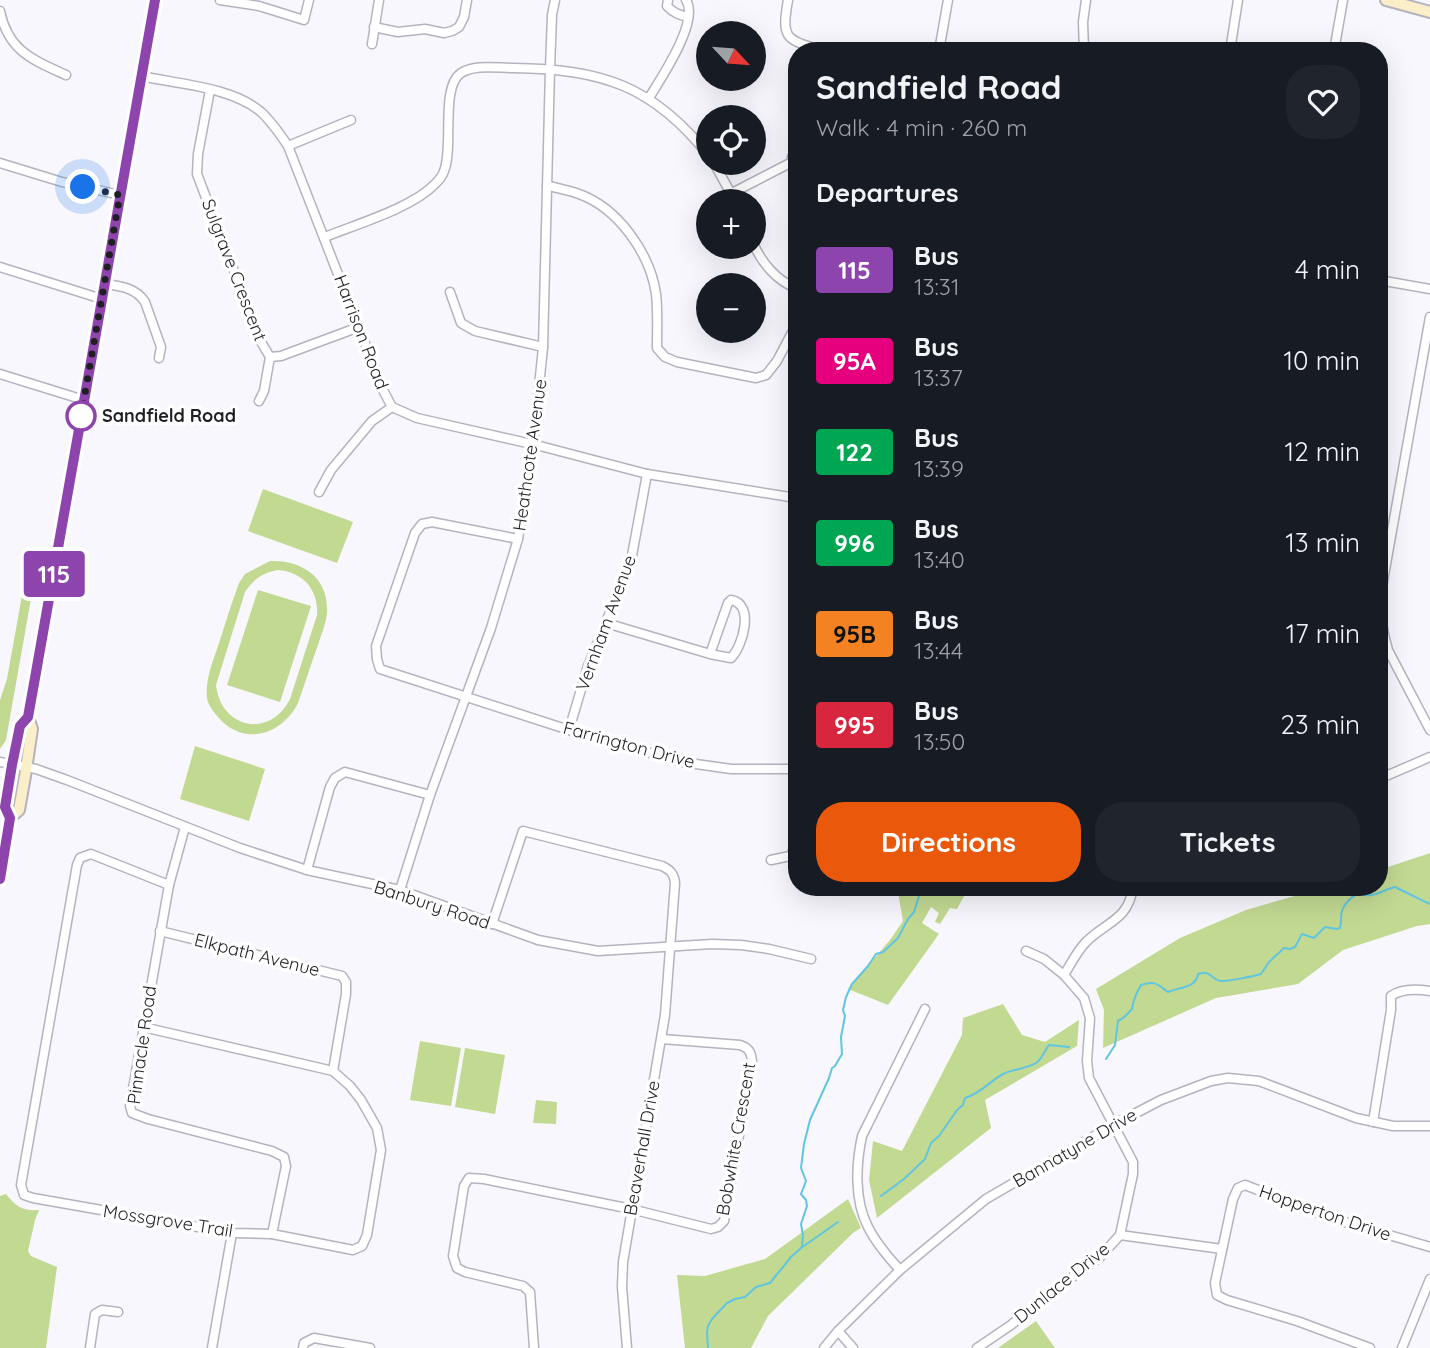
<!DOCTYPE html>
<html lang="en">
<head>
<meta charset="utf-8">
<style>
	:root { --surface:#171b24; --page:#20242c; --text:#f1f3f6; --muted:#9ea1a6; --accent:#ea580c }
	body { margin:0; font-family:Quicksand,sans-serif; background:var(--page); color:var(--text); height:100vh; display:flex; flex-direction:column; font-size:26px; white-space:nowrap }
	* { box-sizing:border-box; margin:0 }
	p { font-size:23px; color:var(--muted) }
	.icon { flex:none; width:38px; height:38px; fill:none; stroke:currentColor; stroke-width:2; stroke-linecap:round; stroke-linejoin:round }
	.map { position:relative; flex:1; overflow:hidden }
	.details { position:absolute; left:788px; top:42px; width:600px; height:854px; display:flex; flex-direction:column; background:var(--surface); border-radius:28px; box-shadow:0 7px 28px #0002 }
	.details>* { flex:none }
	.badge { padding:0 14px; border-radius:5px; font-size:24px; line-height:46px }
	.needle { width:46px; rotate:116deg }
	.buttons { position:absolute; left:696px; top:21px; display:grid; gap:14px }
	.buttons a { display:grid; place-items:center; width:70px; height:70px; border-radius:50%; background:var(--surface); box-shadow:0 7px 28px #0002; font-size:35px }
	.you { position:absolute; width:35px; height:35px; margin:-18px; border:5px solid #fff; border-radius:50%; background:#1a73e8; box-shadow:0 0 0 10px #1a73e833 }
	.map>.badge { position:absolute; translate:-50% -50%; box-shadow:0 0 0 4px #fff }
	h2 { padding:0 28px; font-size:26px; line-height:63px }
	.round { display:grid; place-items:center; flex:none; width:74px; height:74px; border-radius:28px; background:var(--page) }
	.headline { display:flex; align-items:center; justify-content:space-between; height:119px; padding:0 28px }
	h1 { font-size:33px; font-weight:800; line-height:52px }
	.cta { display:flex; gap:14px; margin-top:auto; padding:14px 28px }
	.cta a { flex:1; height:80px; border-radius:28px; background:var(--accent); color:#fff; font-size:28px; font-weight:800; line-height:80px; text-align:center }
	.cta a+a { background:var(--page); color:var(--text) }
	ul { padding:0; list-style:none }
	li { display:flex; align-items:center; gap:21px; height:91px; padding:0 28px }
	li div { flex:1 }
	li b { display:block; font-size:26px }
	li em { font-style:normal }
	li .badge { min-width:77px; font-weight:700; text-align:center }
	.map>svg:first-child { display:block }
	.green { fill:#c2d992; fill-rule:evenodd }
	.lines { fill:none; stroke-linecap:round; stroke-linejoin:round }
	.stream { stroke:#60c5e1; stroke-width:2 }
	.minor-casing { stroke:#b4b3bf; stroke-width:11 }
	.secondary-casing { stroke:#b4b3bf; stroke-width:14 }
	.minor { stroke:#fff; stroke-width:8 }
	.secondary { stroke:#fbefc9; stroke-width:10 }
	.line-casing { stroke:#fff; stroke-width:16 }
	.line { stroke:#8e44ad; stroke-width:10 }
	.walk { stroke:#1f1e23; stroke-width:7; stroke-dasharray:0 12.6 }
	.stop-dot { fill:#fff; stroke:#8e44ad; stroke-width:3.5 }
	.labels { text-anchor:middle; stroke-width:7; stroke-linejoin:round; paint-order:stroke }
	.street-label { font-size:18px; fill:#1f1e23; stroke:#fff }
	.stop-label { font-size:18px; font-weight:bold; fill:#1f1e23; stroke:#fff; text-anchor:start }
</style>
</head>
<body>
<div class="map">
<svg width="1430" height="1348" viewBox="0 0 1430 1348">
	<rect width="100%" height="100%" fill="#f8f7fe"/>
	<g class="green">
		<path d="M263,489l90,33 -16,41 -89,-32z"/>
		<path d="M270,561c33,-1 59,17 57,52 -1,11 -6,22 -9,32 -7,19 -13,38 -20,58 -16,32 -55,44 -80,14 -4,-5 -10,-12 -11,-19 -2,-20 7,-39 13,-58 6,-19 12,-38 19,-57l6,-9zM278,570c25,2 41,20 39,45l-27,84c-20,40 -69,30 -74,-14l29,-93c9,-13 17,-19 33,-22z"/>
		<path d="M26,573l9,3 -29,164 -6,9v-49l7,-21z"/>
		<path d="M258,590l53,16 -31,96 -53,-17z"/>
		<path d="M195,746l70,23 -16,52 -69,-22z"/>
		<path d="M1430,853v71l-13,2 -74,24 -45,34 -82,14 -113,50 1,-38 -8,-21 84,-51 66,-28 80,-23h53v-17z"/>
		<path d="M897,887h72l-12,22 -7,-1 -10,16 -5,-2 4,-9 -8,-6 -9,16 17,11 -51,71 -40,-16 42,-49 13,-19z"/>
		<path d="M1003,1004l19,31 23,7 34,-22 -2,26 -92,54 6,28 -114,90 -8,-38 4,-39 29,10 60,-116 1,-17z"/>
		<path d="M420,1041l41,7 -10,58 -41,-6z"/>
		<path d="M465,1048l40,7 -10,59 -40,-7z"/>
		<path d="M536,1100l21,2 -1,22 -23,-1z"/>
		<path d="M6,1194c10,13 17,17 33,16l-4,10 -7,31 3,5 26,11 -11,81h-46v-152z"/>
		<path d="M848,1199l13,29 -7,4 -86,84 -17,32h-66l-8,-73 28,1 60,-17z"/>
		<path d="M1036,1321l19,27h-57z"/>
	</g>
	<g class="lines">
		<g class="stream">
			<path d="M1106,1059l9,-14 3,-24c7,-3 9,-7 14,-12 1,-8 5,-17 9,-24 15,-5 17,0 27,7 12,-5 28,-4 30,-18 13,-4 12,4 22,7 6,1 34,-5 41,-7l8,-12 15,-14 6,1 5,-2 7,-13 12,4 11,-11 12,2 3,-1c2,-7 0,-11 2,-17 2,-7 9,-14 15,-17 21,4 19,-2 38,-7l35,17"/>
			<path d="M881,1196l23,-17 21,-20 6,-16 8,-7 18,-26 6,-5 2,-7c15,-4 25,-17 38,-24 10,-5 23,-5 33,-11 6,-4 9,-13 13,-18l20,2"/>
			<path d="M802,1247l1,-12 -2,-11 6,-18 -1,-6 -5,-6 5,-13 -5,-13 3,-24 6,-24 19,-42 3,-10 3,-2 7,-12 -1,-17 4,-21 -2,-6 3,-13 6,-13 16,-18 8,-12 7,-2 15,-14 10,-19 6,-7 8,-25"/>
			<path d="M708,1348l-1,-16 1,-6 4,-7 15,-16 8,-4 10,-2 11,-10 14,-4 21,-26 10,-9 37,-26"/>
		</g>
		<defs>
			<g id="minor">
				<path d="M220,0l39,6 45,14 5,-20"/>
				<path d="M668,0l-1,6c6,7 13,9 21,11"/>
				<path d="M788,0c-7,40 -2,39 35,51"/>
				<path d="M0,11c8,40 33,49 66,64"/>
				<path d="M374,27l24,5 27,-3 19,4 8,-2 7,-4 5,-10 3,-17"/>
				<path d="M372,44l7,-44"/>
				<path d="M939,51l9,-51"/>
				<path d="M1084,51l-1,-29 3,-22"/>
				<path d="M1230,51l8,-51"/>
				<path d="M1334,51l9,-51"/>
				<path d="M141,76c37,8 91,11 120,36 11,10 19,22 27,34l96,246 8,15 25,11 123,28 107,28 149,24"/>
				<path d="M210,90l-12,64 -1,20 64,168 9,15 11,-1 78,-29"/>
				<path d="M649,98c12,-20 51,-77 37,-98"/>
				<path d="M288,146l63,-26"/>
				<path d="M0,163l62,19 58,13"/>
				<path d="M714,163l21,38"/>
				<path d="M547,185c11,4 22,5 32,9 39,14 71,59 77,100 2,17 1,36 1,54l8,9 12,5 79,16 10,-3 11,-14 19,-36"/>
				<path d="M732,193l60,-31v-5l4,-4"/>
				<path d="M325,237c32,-13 87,-29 110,-53 3,-3 8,-9 9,-13 10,-23 -4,-84 17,-98 13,-9 37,-5 52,-5 88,1 140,17 196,88"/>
				<path d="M754,245c8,18 23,36 42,43"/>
				<path d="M0,267l102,32"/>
				<path d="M1379,280l51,9"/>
				<path d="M105,284c16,2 31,4 40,18l16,45 -2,11"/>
				<path d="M450,292l11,31 14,8 68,16"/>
				<path d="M1430,317l-50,281c0,18 3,35 8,52l42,80"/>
				<path d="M0,374l84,26"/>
				<path d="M259,401l5,-10 6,-34"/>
				<path d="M319,492l12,-22 41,-49 20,-14"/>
				<path d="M518,539l-86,-17 -10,2 -7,9 -39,113 1,13 3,10 189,61 113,32 49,7h65"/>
				<path d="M606,623l104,31 21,4c12,-12 24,-54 0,-58l-3,3 -18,51"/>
				<path d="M569,730l19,-64 43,-105 16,-87"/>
				<path d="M0,762l36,7 31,11 173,68 67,22 93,20 138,50 60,11 114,-7 29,1 28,4 42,10"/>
				<path d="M1379,779l51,-22"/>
				<path d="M185,827l-16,58 -39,221 2,7 16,6 124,32 12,6 2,9 -14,68"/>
				<path d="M771,860l19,-4 6,-10"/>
				<path d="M307,870l23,-83 5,-9 10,-6 85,23"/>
				<path d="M400,890l30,-95 61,-167 27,-89 15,-94 10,-98 7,-278 2,-54 3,-15"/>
				<path d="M492,924l31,-93 139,35c8,4 12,7 13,17l-10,132 -42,247 -1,25 5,61"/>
				<path d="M160,931l182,45 4,6v12l-13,77"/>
				<path d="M1064,975c7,-11 13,-24 22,-33 21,-21 42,-21 47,-55"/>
				<path d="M143,1027l190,44 17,15 11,14 16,28 4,22 -14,85 -5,11 -9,4 -81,-16 -40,-1 -199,-35 -9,-3 -3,-10 56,-320 3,-7 11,-4 78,31"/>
				<path d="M1373,1122l18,-112v-14c11,-8 26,-7 39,-5"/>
				<path d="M1120,1235l102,14"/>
				<path d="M900,1270c-12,-13 -24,-27 -32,-43 -14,-27 -12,-63 -6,-91l63,-127"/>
				<path d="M838,1331l15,17"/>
				<path d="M90,1348l5,-34 7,-4 16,2"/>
				<path d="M212,1348l20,-115"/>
				<path d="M303,1348l1,-5 10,-5 56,10"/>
				<path d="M534,1348l-4,-56 -7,-6 -58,-14 -8,-4 -4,-12 11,-70 5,-8 15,1 147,30 80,20 7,-2 6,-6 28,-160c-1,-9 -3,-13 -12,-16l-78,-6"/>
				<path d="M824,1348l14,-17 62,-61 86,-71 127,-74 48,-25 50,-19 17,-3 31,3 97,37 37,8h37"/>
				<path d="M977,1348l34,-23 35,-29 54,-39 20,-22 13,-61v-12l-44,-84 -2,-17 3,-43 -6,-20 -20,-23 -20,-16 -18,-8"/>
				<path d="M1370,1348l-73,-27 -70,-21 -10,-5 -2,-12 18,-84 5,-11 7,-3 86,33 99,29"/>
				<path d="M1402,1348l28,-69"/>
			</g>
			<g id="secondary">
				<path d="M1386,0l44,12"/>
				<path d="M10,818l9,-8 6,-34 7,-47 -4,-12"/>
				<path d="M0,879l10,-61 -4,-11 6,-42 8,-39 8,-9 7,-39 120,-678"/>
			</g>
		</defs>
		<use href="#minor" class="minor-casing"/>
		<use href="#secondary" class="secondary-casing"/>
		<use href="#minor" class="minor"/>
		<use href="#secondary" class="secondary"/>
	</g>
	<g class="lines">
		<defs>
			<path id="line" d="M0,879l10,-61 -5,-11 7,-42 8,-39 8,-9 7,-39 120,-678"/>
		</defs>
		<use href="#line" class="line-casing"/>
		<use href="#line" class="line"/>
		<path class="walk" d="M81,416l39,-221 -37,-8"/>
	</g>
	<circle class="stop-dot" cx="81" cy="416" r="14"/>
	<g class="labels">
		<g class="street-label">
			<text transform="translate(234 270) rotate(69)" y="6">Sulgrave Crescent</text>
			<text transform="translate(361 332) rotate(69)" y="6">Harrison Road</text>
			<text transform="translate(530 455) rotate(-82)" y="6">Heathcote Avenue</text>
			<text transform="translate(606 623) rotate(-70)" y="6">Vernham Avenue</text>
			<text transform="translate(629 745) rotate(15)" y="6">Farrington Drive</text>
			<text transform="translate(432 905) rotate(18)" y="6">Banbury Road</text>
			<text transform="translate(257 955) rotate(14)" y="6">Elkpath Avenue</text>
			<text transform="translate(142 1045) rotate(-82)" y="6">Pinnacle Road</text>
			<text transform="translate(736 1139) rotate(-80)" y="6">Bobwhite Crescent</text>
			<text transform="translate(642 1148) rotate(-80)" y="6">Beaverhall Drive</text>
			<text transform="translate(1075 1148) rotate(-30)" y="6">Bannatyne Drive</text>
			<text transform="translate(1325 1213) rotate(19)" y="6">Hopperton Drive</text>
			<text transform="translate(168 1221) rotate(9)" y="6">Mossgrove Trail</text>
			<text transform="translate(1062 1283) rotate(-39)" y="6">Dunlace Drive</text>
		</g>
		<g class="stop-label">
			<text x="102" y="422">Sandfield Road</text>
		</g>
	</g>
</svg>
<div class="buttons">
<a><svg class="needle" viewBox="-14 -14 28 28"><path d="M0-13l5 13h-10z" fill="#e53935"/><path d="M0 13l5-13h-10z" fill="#9ea1a6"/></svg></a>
<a><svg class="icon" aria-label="locate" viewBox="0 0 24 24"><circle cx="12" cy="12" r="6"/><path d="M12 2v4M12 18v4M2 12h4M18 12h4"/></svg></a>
<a>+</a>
<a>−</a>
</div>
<div class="you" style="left:83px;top:187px"></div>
<b class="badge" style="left:54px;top:574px;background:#8e44ad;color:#fff">115</b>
<section class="details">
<div class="headline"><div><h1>Sandfield Road</h1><p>Walk · 4 min · 260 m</p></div><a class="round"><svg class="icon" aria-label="heart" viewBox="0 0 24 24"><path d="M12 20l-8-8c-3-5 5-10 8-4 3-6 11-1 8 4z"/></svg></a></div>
<h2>Departures</h2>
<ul>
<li><span class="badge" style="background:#8e44ad;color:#fff">115</span><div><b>Bus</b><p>13:31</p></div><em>4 min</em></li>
<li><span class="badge" style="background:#e6007e;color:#fff">95A</span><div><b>Bus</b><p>13:37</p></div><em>10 min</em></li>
<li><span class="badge" style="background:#00a651;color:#fff">122</span><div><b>Bus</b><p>13:39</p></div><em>12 min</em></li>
<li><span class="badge" style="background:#00a651;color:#fff">996</span><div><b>Bus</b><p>13:40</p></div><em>13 min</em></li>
<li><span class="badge" style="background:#f58220;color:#111">95B</span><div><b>Bus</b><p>13:44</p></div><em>17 min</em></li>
<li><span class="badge" style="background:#d7263d;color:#fff">995</span><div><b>Bus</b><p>13:50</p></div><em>23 min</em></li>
</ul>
<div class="cta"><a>Directions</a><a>Tickets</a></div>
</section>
</div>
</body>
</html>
